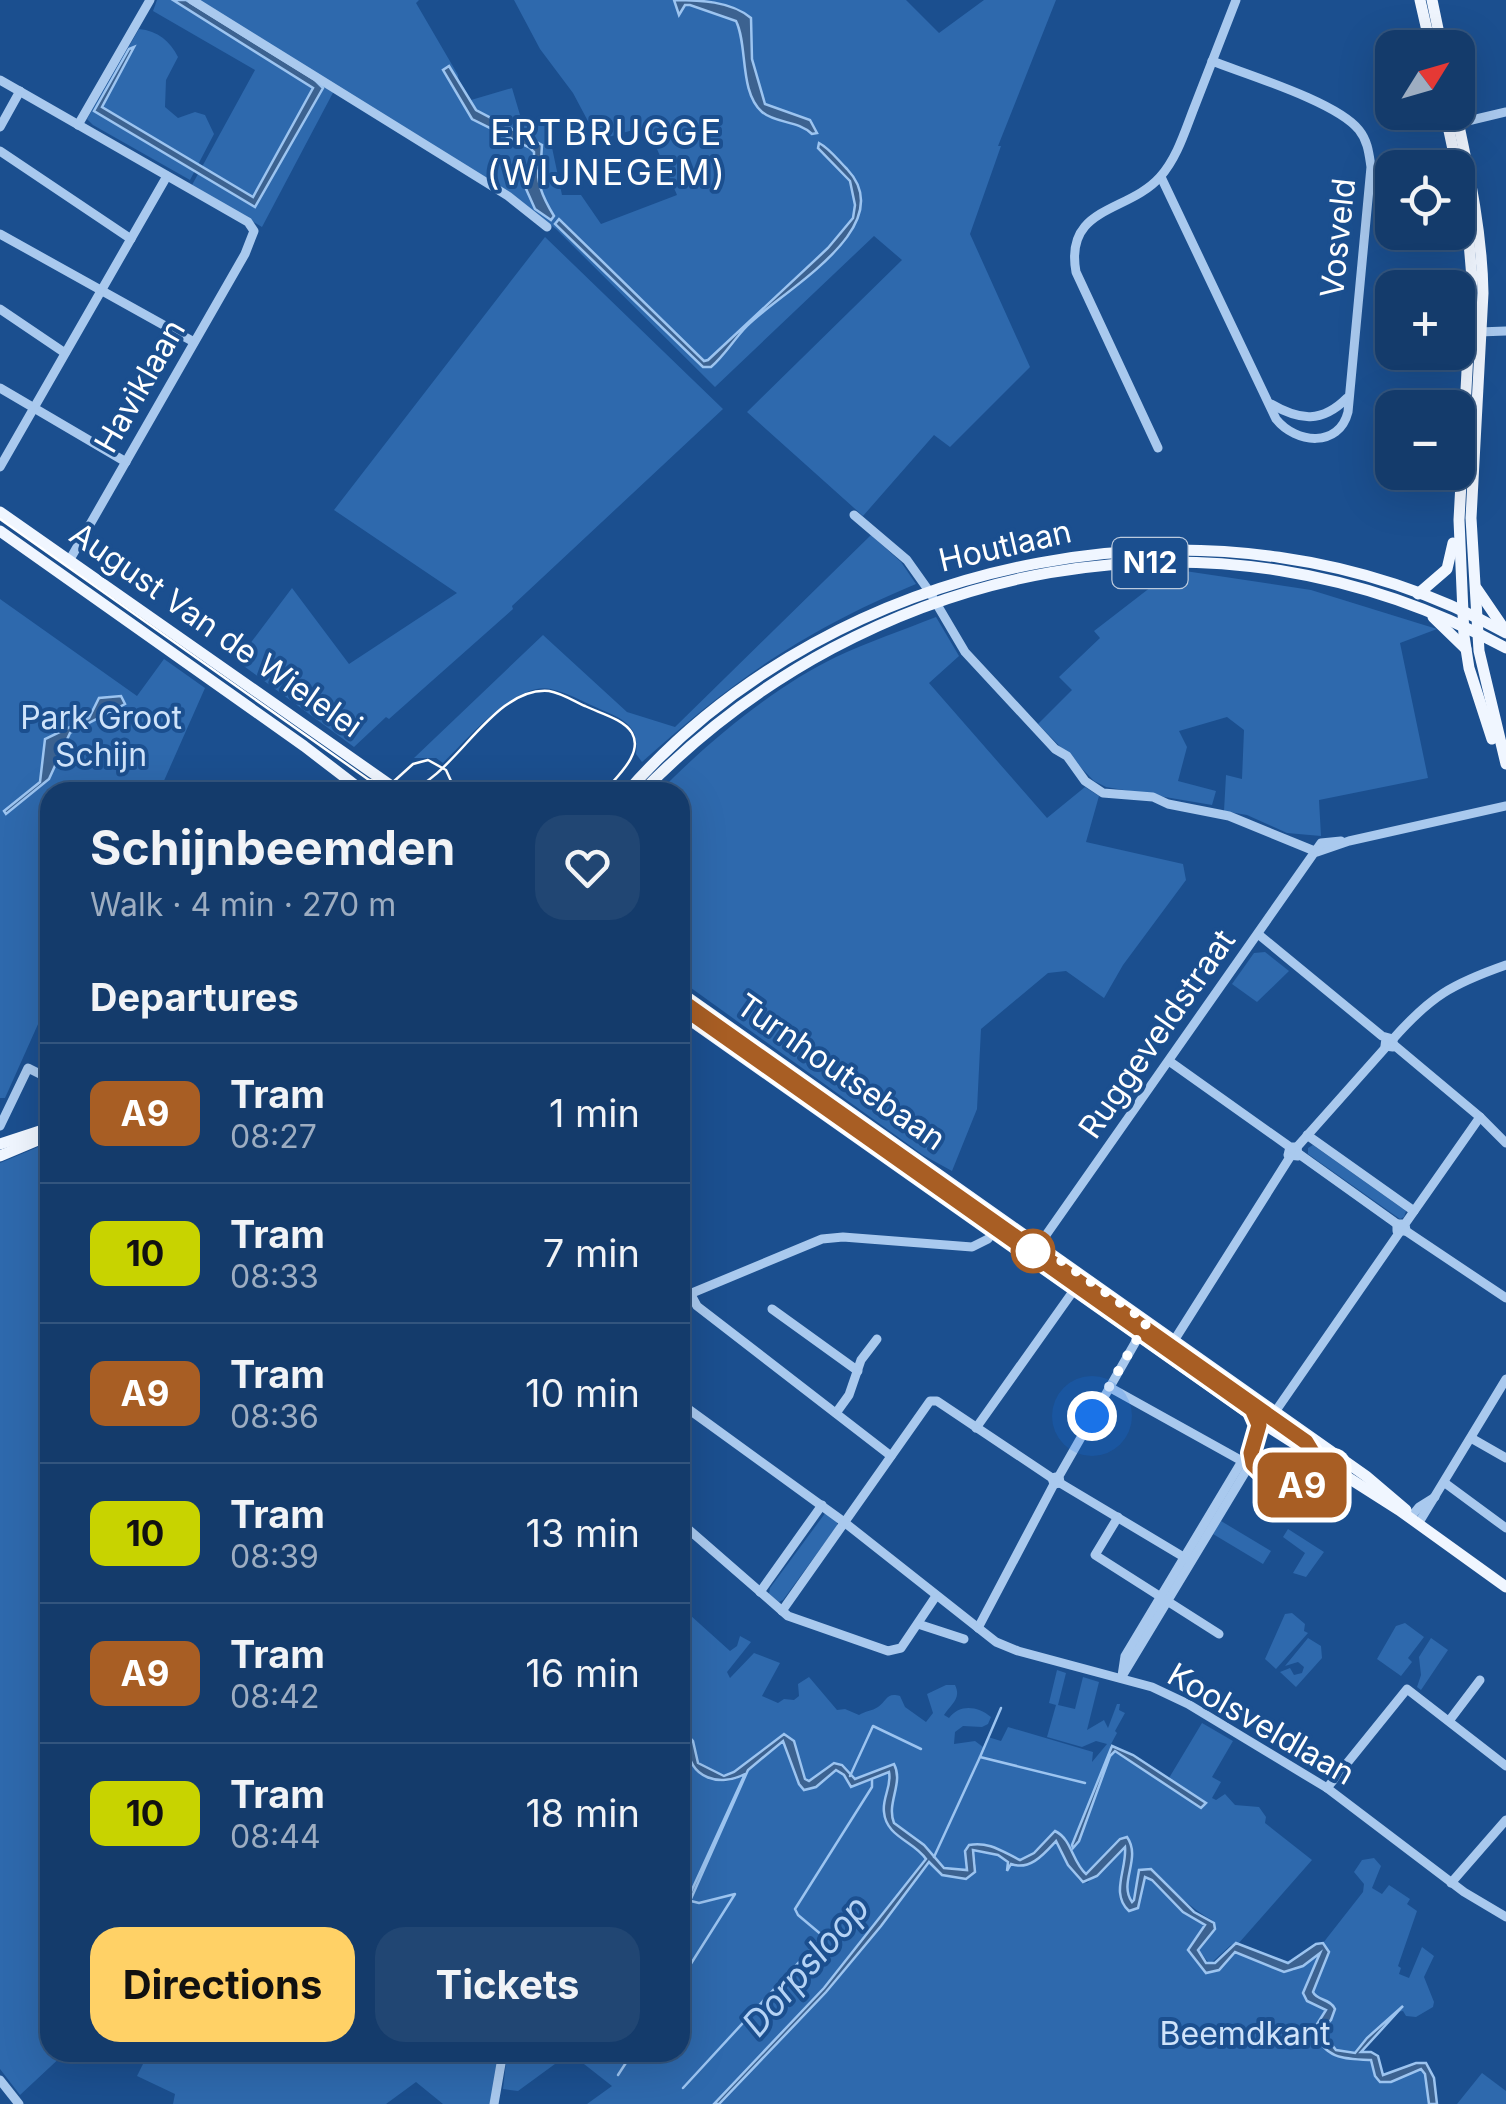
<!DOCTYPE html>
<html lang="en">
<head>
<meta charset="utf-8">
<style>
	:root { --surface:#143b6b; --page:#214673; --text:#f1f3f6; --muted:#9dadc1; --line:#33557e; --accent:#ffd166 }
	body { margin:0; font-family:Inter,sans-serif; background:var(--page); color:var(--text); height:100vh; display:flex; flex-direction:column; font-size:38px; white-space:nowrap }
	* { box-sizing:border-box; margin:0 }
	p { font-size:32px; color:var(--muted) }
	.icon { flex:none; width:55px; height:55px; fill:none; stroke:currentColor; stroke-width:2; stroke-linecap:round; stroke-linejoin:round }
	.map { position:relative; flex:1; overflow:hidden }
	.side { position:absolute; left:40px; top:782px; width:650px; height:1280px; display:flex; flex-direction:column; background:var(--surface); border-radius:30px; box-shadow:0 10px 40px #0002,0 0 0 2px var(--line) }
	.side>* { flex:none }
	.badge { padding:0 20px; border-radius:15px; font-size:35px; line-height:65px }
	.needle { width:65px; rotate:53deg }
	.controls { position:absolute; left:1375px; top:30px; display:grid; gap:20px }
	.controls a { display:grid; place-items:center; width:100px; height:100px; border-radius:20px; background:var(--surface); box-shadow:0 10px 40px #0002,0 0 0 2px var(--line); font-size:50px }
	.you { position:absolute; width:50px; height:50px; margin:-25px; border:8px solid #fff; border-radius:50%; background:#1a73e8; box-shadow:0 0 0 15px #1a73e833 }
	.map>.badge { position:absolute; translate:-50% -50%; box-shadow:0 0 0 5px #fff }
	h2 { padding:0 50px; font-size:38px; line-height:90px }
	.round { display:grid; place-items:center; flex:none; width:105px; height:105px; border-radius:30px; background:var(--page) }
	.headline { display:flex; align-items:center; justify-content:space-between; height:170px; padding:0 50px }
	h1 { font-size:48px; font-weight:700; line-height:75px }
	.cta { display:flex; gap:20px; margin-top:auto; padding:20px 50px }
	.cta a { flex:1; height:115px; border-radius:30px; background:var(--accent); color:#111; font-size:40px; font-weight:700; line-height:115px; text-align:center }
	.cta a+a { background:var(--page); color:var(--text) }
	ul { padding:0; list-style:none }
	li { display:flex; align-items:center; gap:30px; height:140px; padding:0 50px; border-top:2px solid var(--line) }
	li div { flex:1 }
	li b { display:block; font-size:38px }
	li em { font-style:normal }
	li .badge { min-width:110px; font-weight:700; text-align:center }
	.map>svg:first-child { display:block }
	.green { fill:#2e69ad }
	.water { fill:#3c6290; stroke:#9cc4f0; stroke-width:2.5 }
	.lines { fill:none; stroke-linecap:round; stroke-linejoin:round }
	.stream { stroke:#9cc4f0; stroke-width:2.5 }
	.minor { stroke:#a9c9ee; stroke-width:9 }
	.major { stroke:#f0f6ff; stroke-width:11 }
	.tram { stroke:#fff; stroke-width:2.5 }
	.line-casing { stroke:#fff; stroke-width:22 }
	.line { stroke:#a85e24; stroke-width:15 }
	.walk { stroke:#fff; stroke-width:10; stroke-dasharray:0 18 }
	.stop-dot { fill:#fff; stroke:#a85e24; stroke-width:5 }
	.labels { text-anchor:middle; stroke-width:8; stroke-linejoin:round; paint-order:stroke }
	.shield { fill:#1b4f8f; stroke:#bbcadd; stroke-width:2.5 }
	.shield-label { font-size:30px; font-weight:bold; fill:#fff }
	.street-label { font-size:32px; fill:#fff; stroke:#1b4f8f }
	.park-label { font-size:32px; fill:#cfe3fa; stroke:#1b4f8f }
	.neighbourhood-label { font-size:35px; letter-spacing:2.5px; fill:#fff; stroke:#1b4f8f }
	.water-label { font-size:35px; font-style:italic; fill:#b5d3f5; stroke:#1b4f8f }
</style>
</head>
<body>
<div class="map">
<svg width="1506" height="2104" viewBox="0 0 1506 2104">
	<rect width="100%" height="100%" fill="#1b4f8f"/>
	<g class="green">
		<path d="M157,0h262l-3,3 42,72 3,28 51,-15 11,37 23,-6 16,76h19l20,29 76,-29 -30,-69 -49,14 -25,-47 -33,-44 -26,-49h392l33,33 45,-33h72l-58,146h3l-31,88 60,133 -80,80 -16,-12 -71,81 -116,-104 155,-152 -28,-24 -159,151 -159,-158 -36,-27 -184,-115 -74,140 -70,-42 63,-115 -102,-59z"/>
		<path d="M139,29c19,2 31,12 39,28l-12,23 -1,27 13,11 17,-6 10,3 9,19 -24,46 -97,-55 -6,-6z"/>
		<path d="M545,237l178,172 -211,197 1,3 -124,110 -3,-2 -32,30 -117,-86 55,-73 57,76 108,-71 -123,-83z"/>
		<path d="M871,535l30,27 15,22c-113,47 -184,97 -274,178l-6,-8c3,-23 -7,-32 -27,-41 -18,-7 -39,-20 -58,-24 -36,-8 -85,52 -108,74l-7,-5h-22l129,-123 84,77 48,15z"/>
		<path d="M1185,571l126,19 126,39 -37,14 28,135 -109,22 2,36 -34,-3 -40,-18 -23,-4 2,-36 16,4 2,-49 -17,-13 -48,14 8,16 -9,34 38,10 -4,14 -106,-18 -12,-6 -56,-57 34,-34 -13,-13 41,-39 -6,-7 57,-44 -2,-15z"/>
		<path d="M0,599l137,97 27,-37 41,29 -46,104h-109v224l-7,-3 -38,85h-5z"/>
		<path d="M936,617l23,39 -30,27 118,135 38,-31 14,9 -13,46 97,22 3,16 -63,85 -19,33 -38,-27 -18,2 -67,56 -4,80 -25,62 -29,-16 -243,-175v-188h-21c49,-50 113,-104 177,-135 32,-15 67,-27 100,-40z"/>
		<path d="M1265,952l24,19 -32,31 -25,-18 22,-31z"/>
		<path d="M50,1142v910l15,1 -45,42 -20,-26v-906z"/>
		<path d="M1313,1145l93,66 -2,6 -4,2 -92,-65v-6z"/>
		<path d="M826,1512l11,9v5l-54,74 -4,2 -10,-8 1,-6z"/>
		<path d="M1221,1521l50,30 -8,13 -50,-30z"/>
		<path d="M1288,1529l36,23 -18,25 -13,-4 12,-20 -22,-16z"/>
		<path d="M680,1606l50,45 7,-5 3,-10 11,6 -24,30 3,6 24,-25 26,10 -18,33 16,7 6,-4 10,1 5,-4 -1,-12 11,-7 28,33 8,-1 14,6c6,-4 13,-4 19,-8 9,-6 8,-15 22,-11l5,11 21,15 7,-9 -6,-19 19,-9h9c7,14 -5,20 -11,30l5,3c11,-14 28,-12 42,-1l-3,7 -6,3 -19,-1 -8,6 -1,12 21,-3 8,6 5,-10 13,4 7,-14 85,25 -1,10 15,-18 -11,-3 -14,6 -35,-10 9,-32 -7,-2 8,-33 9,3 -8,32 17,4 8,-32 16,5 -12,48 17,-10 4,8 9,-24h3l-1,6 6,3 -10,18 2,2 -7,13 3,5 69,43 2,-6 -15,-10 33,-55 31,18 -21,36 9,5 -9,16 4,2 9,-6 10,11 24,2 7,10 -1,6 47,37 -74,84 -7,1 -21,19 -12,-14 17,-21 -3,-9c-25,-13 -37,-33 -61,-40l32,32 22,13 -16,28 17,20 11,-2 18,-19 43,18 15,1 33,-25 -3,-3 40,-51 1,-8 -10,-12 8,-12 12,-2 7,8 -9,22 10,6 7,-9 21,14 -3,5 10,7 -19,55 3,2 -2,6 10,4 13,-31 12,9 -10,21 10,25 -1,5 -17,10 -10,-1 -3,-5 -7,1 -43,42 -20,-6 -12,-15 1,-6 12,-13 -5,-13 -16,-7 3,-27 -13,26 4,8 19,9 -12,17c7,32 31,32 57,33l4,16 5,6h11l30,-13 4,5 4,30h-710l107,-112 55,-66 48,-64 13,13 24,4 10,-15 -3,-14c47,1 35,41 83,-9l23,39 8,3 38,-36 -6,38v13l6,10 8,2 4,-27 -5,20 -6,-12 6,-47 -19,2 -28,28 -24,-37 -39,24 -24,-13 -23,-5 -7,14 -2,14 -20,-2 -17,-19 -8,2 5,7 -4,7 -98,122 -110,116h-127l25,-18 -42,-33 -52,38 -15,-2 4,-36 173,-1v-309l8,3c1,21 23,41 45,34 10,-3 18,-13 26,-19l-3,-6 -26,20 -19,-3 -15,-11 -2,-14 -8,-14h-6l5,-4 -5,-1z"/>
		<path d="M1292,1613l13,11 -1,7 4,2 -32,36 -11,-10 20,-45z"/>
		<path d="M1405,1623l19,14 -16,21 4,4 -11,14 -24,-17 19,-33z"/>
		<path d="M1308,1638l13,8 1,12 -26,29 -16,-15 10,-4 4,7 8,-2 2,-6 -6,-5 -13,4z"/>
		<path d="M1431,1638l17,12 -27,40 -4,-3 4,-12 -2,-18z"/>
		<path d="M133,2053h367l-8,51h-49l-27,-22 -30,22h-213l2,-10 -38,-18 9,-18z"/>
		<path d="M1482,2073l24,18v13h-49z"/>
	</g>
	<g class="water">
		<path d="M173,0h13l129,80 8,8 -68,119 -161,-96 35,-62 5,-2 -32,60 151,90 60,-109z"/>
		<path d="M674,0c25,0 57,1 77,18l1,41 13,45 45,16 7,13 -5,1c-14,-14 -36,-10 -50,-22 -23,-20 -14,-67 -26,-91l-46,-16h-5l-6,10z"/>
		<path d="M449,66l27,44 66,35 -1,16 -7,-3v-6l-4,-4 -58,-29 -29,-49z"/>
		<path d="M819,143c10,5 19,17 28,26 55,58 -66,122 -100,157 -13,13 -22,29 -36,41h-8l-148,-143 4,-5 145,142 4,-1 120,-112 25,-30 2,-13 -5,-24 -32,-33z"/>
		<path d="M535,164l4,3c-4,15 7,36 15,49l-3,4 -16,-11 -12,-27z"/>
		<path d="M121,696l4,8 -55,29 -21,46 -43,35 -2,-3 36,-29 5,-43 44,-21 10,-20z"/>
		<path d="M685,1732l8,9 5,22 26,13 10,-4 50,-38 10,7 11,38 4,2 25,-18 8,2 13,14 39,-15c10,19 -8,39 0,59l30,22 20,23 23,2 -2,-19 4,-6c20,-4 34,7 51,15l14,-7 21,-22c17,8 17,31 31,43l34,-35 7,-2c15,21 -9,46 5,65l2,-2 5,-30 12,-1 43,43 20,11 1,6 -17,21 8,13h9l21,-20 52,20 28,-19 7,-1 6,9 -16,40c4,9 17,6 22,17l-4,11 -11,10 16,20 19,3 12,-15 36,-32 -42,46h10l7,4 5,19 33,-12h10l8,15 3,26h-8l-4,-30 -4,-5 -30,13h-11l-5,-6 -4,-16c-27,-1 -48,-1 -57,-31l12,-19 -19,-9 -4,-8 17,-40 -17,13 -19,6 -49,-20 -16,18 -13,3 -18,-23 17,-25 -22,-13 -31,-32 -7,-3 -7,31 -9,3c-19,-17 -2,-42 -4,-64l-28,29 -14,6 -15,-17 -12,-24c-12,13 -26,30 -45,23l-4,7 1,-9 -10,-7 -25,-5 2,22 -9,7 -24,-4 -13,-13 -48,64 -55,66 -107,112h-5l110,-116 102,-129c-12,-18 -40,-22 -42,-47 -2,-14 8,-26 5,-40l-38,15 -7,-12 -8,-5 -20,17 -12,3 -5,-6 -16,-43 -35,29 -58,131v-7l55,-120c-25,13 -56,5 -57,-28l-8,-3v-10z"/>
		<path d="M1112,1746l21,9 73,48 -5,5 -86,-57 -5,5 -31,85 -6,7 -1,-3z"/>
	</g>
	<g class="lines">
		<g class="stream">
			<path d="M980,1757l21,-49"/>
			<path d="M850,1776l23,-50 48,23"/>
			<path d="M934,1857l46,-100 105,26"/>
			<path d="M680,1981l55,-87 -36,9 -8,-2"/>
			<path d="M618,2075l15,-23"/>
			<path d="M683,2088l140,-152 -25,-21 -3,-6 77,-122v-7"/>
		</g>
		<g class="minor">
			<path d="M192,0l316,196 39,31"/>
			<path d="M0,80l248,142 6,9 -9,23 -176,307"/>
			<path d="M1455,124l51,-12"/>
			<path d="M78,125l72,-125"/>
			<path d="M0,127l20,-36"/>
			<path d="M0,151l131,88"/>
			<path d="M1161,177l115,242c20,25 63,29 72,-7l23,-245c-2,-13 -3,-26 -12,-37 -22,-28 -111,-55 -147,-69"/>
			<path d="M0,234l194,108"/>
			<path d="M0,309l65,44"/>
			<path d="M1479,332l27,-1"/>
			<path d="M0,388l126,74"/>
			<path d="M1271,404c29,17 51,19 76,-6"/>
			<path d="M1158,448l-82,-176c-12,-66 52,-59 84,-95 17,-19 25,-46 34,-69 14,-36 28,-72 42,-108"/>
			<path d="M0,467l167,-291"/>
			<path d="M854,515l53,45 22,31 36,61 90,97 12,7 18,25 18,12 50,4 15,7 61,12 88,36 32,-11 157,-35"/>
			<path d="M1258,934l124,102 11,3v8l-8,-1 1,-8"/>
			<path d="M1393,1039c38,-43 59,-55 113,-74"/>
			<path d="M1394,1045l86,72 26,26"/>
			<path d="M1169,1061l121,86h7l1,9 -10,-1 2,-8"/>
			<path d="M0,1126l28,-58 22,11"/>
			<path d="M1307,1135l107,76"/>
			<path d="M1297,1147l89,-100"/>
			<path d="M1299,1154l98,70"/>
			<path d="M1405,1224h-8v7h9l-1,-7 75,-107"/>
			<path d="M1406,1231l100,67"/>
			<path d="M1039,1245l282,-402 20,-2"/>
			<path d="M690,1293l7,13 194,150"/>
			<path d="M680,1298l142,-59 21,-2 129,10 16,-8 14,-20"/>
			<path d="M772,1309l86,62"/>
			<path d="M1158,1350l12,-3 120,-190"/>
			<path d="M1109,1387l133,74"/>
			<path d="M680,1403l164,119 152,120 22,9 134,36 36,17 139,84 137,104 42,25"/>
			<path d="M1275,1412l124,-179"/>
			<path d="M836,1413l13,-18 12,-35 16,-21"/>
			<path d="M976,1428l98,-138"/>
			<path d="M1471,1438l35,20"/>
			<path d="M1059,1476l1,7 -6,1 -2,-6 7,-2 88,-154"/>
			<path d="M1060,1483l127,76"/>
			<path d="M1445,1483l61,45"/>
			<path d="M1118,1517l-23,38 124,79"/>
			<path d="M1410,1518l9,-11 16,-10"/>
			<path d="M680,1522l108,94 100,35 13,-3 35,-52"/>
			<path d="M1418,1524l88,-145"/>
			<path d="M760,1592l62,-87"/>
			<path d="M782,1611l148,-210h7l115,77"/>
			<path d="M918,1624l46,15"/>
			<path d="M978,1628l76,-144"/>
			<path d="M1122,1676l3,-20 117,-195"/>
			<path d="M1121,1678l128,-212 -7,-5"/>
			<path d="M1449,1721l31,-41"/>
			<path d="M1327,1788l80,-99 99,77"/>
			<path d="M1451,1883l55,-63"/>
			<path d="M0,2080l19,24"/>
			<path d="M494,2104l9,-52"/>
		</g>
		<g class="major">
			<path d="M1420,0l11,48"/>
			<path d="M1432,0l10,48"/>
			<path d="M1445,112l12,56"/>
			<path d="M1456,112c13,61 26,119 27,181l-12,225 8,133 27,113"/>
			<path d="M1458,172l9,47 5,59 -13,242 5,116 5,32 23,71"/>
			<path d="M0,512l400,280"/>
			<path d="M0,531l304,215 60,46"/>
			<path d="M1477,589l26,38"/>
			<path d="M1418,594l29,-25 6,-26"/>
			<path d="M1433,617l33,32"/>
			<path d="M627,792c211,-241 596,-317 879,-159"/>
			<path d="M642,792c228,-234 572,-303 864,-144"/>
			<path d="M680,992l686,484 40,34"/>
			<path d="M680,1013l579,408 140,89 107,77"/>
			<path d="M0,1144l46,-15"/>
			<path d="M0,1156l50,-21"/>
		</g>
		<g class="tram">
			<path d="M0,519l386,273"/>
			<path d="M369,780l23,3 21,-19 15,-4 18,10 10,22"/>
			<path d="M406,792c49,-14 86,-106 143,-101 12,2 25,10 36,15 14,7 39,13 47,27 12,21 -16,44 -28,59"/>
			<path d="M680,1000l627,442 10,17c-10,45 -39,27 -63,7l-3,-13 8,-32 -7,-12 -572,-404"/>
		</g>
	</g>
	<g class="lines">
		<defs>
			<path id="line" d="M680,1000l626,442 11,18c-11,43 -41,28 -64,4l-2,-11 8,-28 -7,-16 -572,-404"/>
		</defs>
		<use href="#line" class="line-casing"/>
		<use href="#line" class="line"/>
		<path class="walk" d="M1033,1251l6,-6 108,77 -55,94"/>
	</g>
	<circle class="stop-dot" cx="1033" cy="1251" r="20"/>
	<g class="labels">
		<rect class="shield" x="1112.5" y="538" width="75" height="50" rx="8"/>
		<g class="shield-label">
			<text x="1150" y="573">N12</text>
		</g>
		<g class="street-label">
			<text transform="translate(1338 238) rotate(-84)" y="11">Vosveld</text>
			<text transform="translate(140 386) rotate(-60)" y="11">Haviklaan</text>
			<text transform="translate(1005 546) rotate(-13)" y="11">Houtlaan</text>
			<text transform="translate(216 630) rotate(35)" y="11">August Van de Wielelei</text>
			<text transform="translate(1157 1034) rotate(-55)" y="11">Ruggeveldstraat</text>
			<text transform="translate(841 1072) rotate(35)" y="11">Turnhoutsebaan</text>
			<text transform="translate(1261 1724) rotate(30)" y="11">Koolsveldlaan</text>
		</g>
		<g class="park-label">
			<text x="101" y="729">Park Groot<tspan x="101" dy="37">Schijn</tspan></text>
			<text x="1245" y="2045">Beemdkant</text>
		</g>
		<g class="neighbourhood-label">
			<text x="607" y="145">ERTBRUGGE<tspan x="607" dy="40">(WIJNEGEM)</tspan></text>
		</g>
		<g class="water-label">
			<text transform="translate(806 1966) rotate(-49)" y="12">Dorpsloop</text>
		</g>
	</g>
</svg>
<div class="controls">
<a><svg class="needle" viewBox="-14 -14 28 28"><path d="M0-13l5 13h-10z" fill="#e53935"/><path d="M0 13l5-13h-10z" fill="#9dadc1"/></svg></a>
<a><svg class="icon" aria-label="locate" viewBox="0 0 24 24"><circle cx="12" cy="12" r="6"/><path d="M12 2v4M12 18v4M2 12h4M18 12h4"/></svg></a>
<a>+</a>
<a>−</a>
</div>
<div class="you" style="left:1092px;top:1416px"></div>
<b class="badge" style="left:1302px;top:1485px;background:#a85e24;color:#fff">A9</b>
<section class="side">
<div class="headline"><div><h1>Schijnbeemden</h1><p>Walk · 4 min · 270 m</p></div><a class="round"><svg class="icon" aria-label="heart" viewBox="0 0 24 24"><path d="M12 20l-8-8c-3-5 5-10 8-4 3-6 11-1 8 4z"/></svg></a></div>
<h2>Departures</h2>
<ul>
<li><span class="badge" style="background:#a85e24;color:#fff">A9</span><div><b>Tram</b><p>08:27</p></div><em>1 min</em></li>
<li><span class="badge" style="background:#c8d300;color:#111">10</span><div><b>Tram</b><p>08:33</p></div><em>7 min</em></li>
<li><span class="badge" style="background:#a85e24;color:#fff">A9</span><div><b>Tram</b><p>08:36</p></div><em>10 min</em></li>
<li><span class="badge" style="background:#c8d300;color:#111">10</span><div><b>Tram</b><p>08:39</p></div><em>13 min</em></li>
<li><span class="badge" style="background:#a85e24;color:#fff">A9</span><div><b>Tram</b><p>08:42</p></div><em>16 min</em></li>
<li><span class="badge" style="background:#c8d300;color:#111">10</span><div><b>Tram</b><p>08:44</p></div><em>18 min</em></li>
</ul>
<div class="cta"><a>Directions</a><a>Tickets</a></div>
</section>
</div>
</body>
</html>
